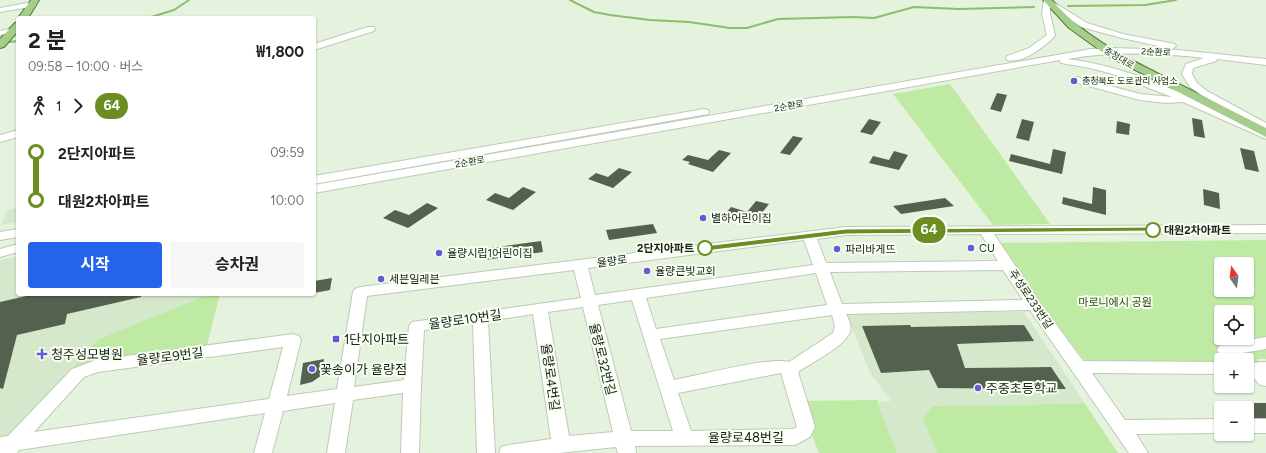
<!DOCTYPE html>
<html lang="ko">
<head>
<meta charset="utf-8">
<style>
	:root { --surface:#fff; --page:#f6f6f6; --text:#202124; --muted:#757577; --accent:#2563eb }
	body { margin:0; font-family:Figtree,"Noto Sans KR",sans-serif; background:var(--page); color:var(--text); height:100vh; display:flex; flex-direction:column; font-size:15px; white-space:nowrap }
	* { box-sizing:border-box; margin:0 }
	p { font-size:13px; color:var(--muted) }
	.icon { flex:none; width:22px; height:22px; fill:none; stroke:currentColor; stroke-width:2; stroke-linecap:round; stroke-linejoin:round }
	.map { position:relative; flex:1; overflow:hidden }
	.side { position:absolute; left:16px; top:16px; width:300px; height:280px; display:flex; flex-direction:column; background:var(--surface); border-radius:4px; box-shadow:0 1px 3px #0004 }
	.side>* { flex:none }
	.badge { padding:0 8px; border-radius:13px; font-size:14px; line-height:26px }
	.needle { width:26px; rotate:346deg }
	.controls { position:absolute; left:1214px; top:257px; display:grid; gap:8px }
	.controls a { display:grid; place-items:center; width:40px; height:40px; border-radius:4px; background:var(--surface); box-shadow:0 1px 3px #0004; font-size:20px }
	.map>.badge { position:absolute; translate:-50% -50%; box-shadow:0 0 0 2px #fff }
	.legs { display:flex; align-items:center; gap:6px; height:44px; padding:0 12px; font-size:13px }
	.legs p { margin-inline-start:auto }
	.headline { display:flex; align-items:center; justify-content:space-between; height:68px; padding:0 12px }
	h1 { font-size:22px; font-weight:700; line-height:30px }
	.cta { display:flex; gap:8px; margin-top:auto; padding:8px 12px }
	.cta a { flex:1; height:46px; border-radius:4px; background:var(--accent); color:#fff; font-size:16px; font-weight:700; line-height:46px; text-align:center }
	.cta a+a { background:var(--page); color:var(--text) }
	ul { padding:0 12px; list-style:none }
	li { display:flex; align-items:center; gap:14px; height:48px; font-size:15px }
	li i { display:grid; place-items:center; width:6px; height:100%; margin:0 5px; background:currentColor }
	li i::after { content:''; width:10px; height:10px; margin:-5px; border:3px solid; border-radius:50%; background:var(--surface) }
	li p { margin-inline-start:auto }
	li:first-child i { background:linear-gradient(#0000 50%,currentColor 0) }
	li:last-child i { background:linear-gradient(currentColor 50%,#0000 0) }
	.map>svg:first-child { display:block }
	.built { fill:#d6e8cc }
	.green { fill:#beeaa3; fill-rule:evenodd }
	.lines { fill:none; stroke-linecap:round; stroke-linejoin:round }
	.stream { stroke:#8dbd70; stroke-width:2 }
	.building { fill:#55614f }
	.minor-casing { stroke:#bdcab5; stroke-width:2 }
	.major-casing { stroke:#507b31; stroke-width:2 }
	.minor { fill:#fff; fill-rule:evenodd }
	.major { fill:#a7cd8c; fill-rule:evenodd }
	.line-1 { fill:#6b8e23; stroke:#fff }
	.poi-dot { fill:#6759d2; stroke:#f6fff1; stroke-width:1.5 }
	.stop-1-dot { fill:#fff; stroke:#6b8e23; stroke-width:2 }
	.labels { text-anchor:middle; stroke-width:4; stroke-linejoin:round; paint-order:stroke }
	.far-street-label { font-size:9px; fill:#1b2018; stroke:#f6fff1 }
	.far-poi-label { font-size:9px; fill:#1b2018; stroke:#f6fff1; text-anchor:start }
	.poi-label { font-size:11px; fill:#1b2018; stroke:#f6fff1; text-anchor:start }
	.stop-label { font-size:11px; font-weight:bold; fill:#1b2018; stroke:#f6fff1; text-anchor:start }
	.street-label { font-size:11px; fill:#1b2018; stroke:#f6fff1 }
	.park-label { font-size:11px; fill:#294811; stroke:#f6fff1 }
	.near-street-label { font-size:13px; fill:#1b2018; stroke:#f6fff1 }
	.near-poi-label { font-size:13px; fill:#1b2018; stroke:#f6fff1; text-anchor:start }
</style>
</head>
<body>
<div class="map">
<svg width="1266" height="453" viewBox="0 0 1266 453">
	<rect width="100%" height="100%" fill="#e5f3de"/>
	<g class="built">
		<path d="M18,208v14l-17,3 6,-15z"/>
		<path d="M18,256v38h191l-112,46 -91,98 -6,1v-179z"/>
		<path d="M854,312h170l94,141h-221l-19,-51 13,-1 -21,-28 -22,-56 1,-4z"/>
	</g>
	<g class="green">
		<path d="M950,84l100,140 -57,1 -100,-131z"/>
		<path d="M1266,240v119h-9l4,4h-14v-3h-26v3l-135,-1 -77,-97 -16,-22zM1221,264h26v26h-26zM1221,312h26v26h-26z"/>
		<path d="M209,294h11l-13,51 -114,16 -21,7 25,-28z"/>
		<path d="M877,400l20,53h-78l-20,-52z"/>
		<path d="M1085,404l33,49h-181l-14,-35 10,-12z"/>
	</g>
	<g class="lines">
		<g class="stream">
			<path d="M570,0l24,12 16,3 40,5 39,2 41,6h17l31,-9 75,-2 21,1 40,-11 45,2 75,-2"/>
			<path d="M1068,6l77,-1 31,-5"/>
			<path d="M148,18l26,-8 15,-10"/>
			<path d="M0,43l18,-2"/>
		</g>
	</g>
	<g class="building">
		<path d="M997,93l10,2 -6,17 -11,-3z"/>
		<path d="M1192,118l10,2 3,18 -11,-2z"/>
		<path d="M869,119l12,3 -9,13 -12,-3z"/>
		<path d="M1022,119l12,3 -5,19 -13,-3z"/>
		<path d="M1117,121l13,3 -1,11 -13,-2z"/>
		<path d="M793,136l10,2 -13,17 -10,-2z"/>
		<path d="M1240,148l14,3 5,21 -14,-3z"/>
		<path d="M1053,149l13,3 -4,22 -53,-13 2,-7 39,10z"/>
		<path d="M719,150l12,3 -18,19 -25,-8 2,-2 -8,-2 6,-5 20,5z"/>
		<path d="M894,151l14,4 -9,15 -30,-7 4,-7 16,4z"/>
		<path d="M619,168l13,4 -19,16 -25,-9 8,-6 12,4z"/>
		<path d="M523,187l13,5 -23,18 -27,-10 9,-7 14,5z"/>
		<path d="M1093,187l13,3v25l-44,-11 1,-7 29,7z"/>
		<path d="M1203,189l16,4 1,16 -16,-4z"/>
		<path d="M945,198l9,8 -53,8 -8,-8z"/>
		<path d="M756,201l13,3 -15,19 -29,-9 6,-7 16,5z"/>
		<path d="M427,203l11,5 -30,20 -25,-10 12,-8 14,5z"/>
		<path d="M653,224l4,9 -48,7 -3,-10z"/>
		<path d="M541,241l2,11 -58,8 -2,-11z"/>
		<path d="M332,278l-2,12 -16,3v-12z"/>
		<path d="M35,294h106v3l-74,17 -2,10 -48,11 -14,54 -3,-1v-86z"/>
		<path d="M910,325l1,2 113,-2 10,16 -77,3 8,24 86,-1 15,22 -128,-1 -9,-18 -48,3 -19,-47z"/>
		<path d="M324,359l-2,16 -10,7 -12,3 3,-22z"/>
		<rect x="1247" y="403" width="19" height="15"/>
	</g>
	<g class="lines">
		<defs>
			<g id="minor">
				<path d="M1044,0h6l37,23 36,11 52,10 1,2 -4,3 -50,-11 -41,-11 -31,-21v8l5,21 -1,2c-10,10 -32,27 -47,23l-1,-2 1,-2 22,-8 18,-13 -5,-21z"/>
				<path d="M33,2h3v4l-36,6v-4z"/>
				<path d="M368,27h6l1,2 -1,2 -60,19v-6z"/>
				<path d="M14,28h3v4l-17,3v-4z"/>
				<path d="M1113,48l65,2 88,9v6l-49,-6 -1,2 -23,7 -1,6 5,9 10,8 59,32v7l-65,-35 -11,-8 -8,-13 4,-10 18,-6c-46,-5 -92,-7 -137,1 66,7 140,45 199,73v7l-83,-37 -17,1 -26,-3 -66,-18 -2,-2 2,-2 3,-1 63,17 32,3 -59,-23 -23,-6 -29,-5 -1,-3 -746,133v-8l777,-136z"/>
				<path d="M704,109l4,1 1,2 -1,2 -394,70v-8z"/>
				<path d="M18,130v7l-18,5v-7z"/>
				<path d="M1266,225v8l-272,1 45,67 44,60 138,1v12l-129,-1 33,47 96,-1v14l-85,1 12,19h-19l-99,-143 -184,4c3,6 6,12 4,18 -5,14 -39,31 -52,40l17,55 -5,10 -15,8 -160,1 1,7h-18l-2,-6 -57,6h-60l2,-6 7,-2 43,-6 -18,-125 -45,7 7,132h-18l-4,-130 -49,7 -3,55 -2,68h-18l2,-60 -50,7 -8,53h-18l8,-50 -52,8 -11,42h-18l11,-40 -246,37 -2,3h-17v-16l8,-1 64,-67 24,-9 197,-26 6,2 2,4 -14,56 50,-7 16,-97 2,-3 5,-2 486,-60zM981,234l17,27 -172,2 -9,-24 29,-4zM804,240l9,25 -218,30 -7,-27zM574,270l7,28 -169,24 -3,4 -5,54 -50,7 13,-91zM1003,270l20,30 -181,4 -12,-32zM816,273l11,32 -171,24 -10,-31zM632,300l41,131h-42l-33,-126zM583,307l30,125 -44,4 -21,-124zM832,315l3,11 -2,7 -44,29c-17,-6 -93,14 -115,18l-14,-41zM283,347l-14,52 -235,33 50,-55 14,-5zM781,373l16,54 -4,2 -102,2 -13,-38z"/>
				<path d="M18,229v8l-18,3v-8z"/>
				<path d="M18,244v8l-18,5v-8z"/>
				<path d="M1266,337v12l-41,7 -6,-2 -2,-4 2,-4 6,-2z"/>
				<path d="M1266,362v24l-6,-1 -9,-10h-4v-12z"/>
				<rect x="1247" y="419" width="19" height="14"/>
			</g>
			<g id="major">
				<path d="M31,0h8l-11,18h-10z"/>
				<path d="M1043,0h9c32,38 77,59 121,81 31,16 62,31 93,47v9l-158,-81 -39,-28z"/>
				<path d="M18,22v9l-14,16 -4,1v-9l15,-16z"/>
			</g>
		</defs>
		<use href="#minor" class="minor-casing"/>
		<use href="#major" class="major-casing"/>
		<use href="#minor" class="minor"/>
		<use href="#major" class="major"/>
	</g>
	<path class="line-1" d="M1153,227l3,1v3l-310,3 -141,17 -4,-3 4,-2 141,-17z"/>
	<g class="poi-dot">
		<circle cx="1074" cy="81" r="4"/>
		<circle cx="703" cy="218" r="4"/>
		<circle cx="971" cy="248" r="4"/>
		<circle cx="837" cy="249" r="4"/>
		<circle cx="439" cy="253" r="4"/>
		<circle cx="647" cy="271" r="4"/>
		<circle cx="381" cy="279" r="4"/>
		<rect x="332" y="335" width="8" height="8" rx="2"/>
		<path d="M40 348h4v4h4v4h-4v4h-4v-4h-4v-4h4z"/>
		<circle cx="312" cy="369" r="4"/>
		<circle cx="978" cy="388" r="4"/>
	</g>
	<g class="stop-1-dot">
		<circle cx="1153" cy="230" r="7"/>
		<circle cx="705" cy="248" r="7"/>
	</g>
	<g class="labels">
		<g class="far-street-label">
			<text transform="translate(1156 52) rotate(3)" y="3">2순환로</text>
			<text transform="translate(1119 58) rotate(31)" y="3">충청대로</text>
			<text transform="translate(789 106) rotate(-10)" y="3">2순환로</text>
			<text transform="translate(470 162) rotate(-10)" y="3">2순환로</text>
		</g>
		<g class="far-poi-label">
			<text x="1082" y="84">충청북도 도로관리 사업소</text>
		</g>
		<g class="poi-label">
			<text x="711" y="222">별하어린이집</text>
			<text x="979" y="252">CU</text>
			<text x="845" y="253">파리바게뜨</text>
			<text x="447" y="257">율량시립1어린이집</text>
			<text x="655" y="275">율량큰빛교회</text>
			<text x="389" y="283">세븐일레븐</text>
		</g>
		<g class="stop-label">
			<text x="1164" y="234">대원2차아파트</text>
			<text x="694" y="252" text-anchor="end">2단지아파트</text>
		</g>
		<g class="street-label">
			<text transform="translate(612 261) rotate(-8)" y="4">율량로</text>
			<text transform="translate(1031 299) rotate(56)" y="4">주성로233번길</text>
		</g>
		<g class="park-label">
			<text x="1115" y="306">마로니에시 공원</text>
		</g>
		<g class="near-street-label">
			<text transform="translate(465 319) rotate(-8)" y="5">율량로10번길</text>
			<text transform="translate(170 356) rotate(-7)" y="5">율량로9번길</text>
			<text transform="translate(603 359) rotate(76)" y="5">율량로32번길</text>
			<text transform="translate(551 377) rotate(82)" y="5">율량로4번길</text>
			<text x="746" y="442">율량로48번길</text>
		</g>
		<g class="near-poi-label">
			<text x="344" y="344">1단지아파트</text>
			<text x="51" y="359">청주성모병원</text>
			<text x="320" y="374">꽃송이가 율량점</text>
			<text x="986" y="393">주중초등학교</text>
		</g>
	</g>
</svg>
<div class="controls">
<a><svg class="needle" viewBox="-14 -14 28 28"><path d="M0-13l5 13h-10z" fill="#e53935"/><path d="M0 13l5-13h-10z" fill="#757577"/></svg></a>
<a><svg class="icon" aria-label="locate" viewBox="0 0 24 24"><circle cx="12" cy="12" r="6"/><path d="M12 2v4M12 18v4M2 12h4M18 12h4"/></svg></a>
<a>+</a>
<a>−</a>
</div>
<b class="badge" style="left:929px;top:230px;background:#6b8e23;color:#fff">64</b>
<section class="side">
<div class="headline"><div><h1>2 분</h1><p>09:58 – 10:00 · 버스</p></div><b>₩1,800</b></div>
<div class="legs"><svg class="icon" aria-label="walk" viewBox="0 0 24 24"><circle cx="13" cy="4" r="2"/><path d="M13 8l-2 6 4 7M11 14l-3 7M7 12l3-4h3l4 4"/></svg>1<svg class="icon" aria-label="forward" viewBox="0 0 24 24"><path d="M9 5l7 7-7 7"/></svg><b class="badge" style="background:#6b8e23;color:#fff">64</b></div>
<ul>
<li><i style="color:#6b8e23"></i><b>2단지아파트</b><p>09:59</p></li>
<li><i style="color:#6b8e23"></i><b>대원2차아파트</b><p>10:00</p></li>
</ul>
<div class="cta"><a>시작</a><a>승차권</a></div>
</section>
</div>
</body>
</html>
